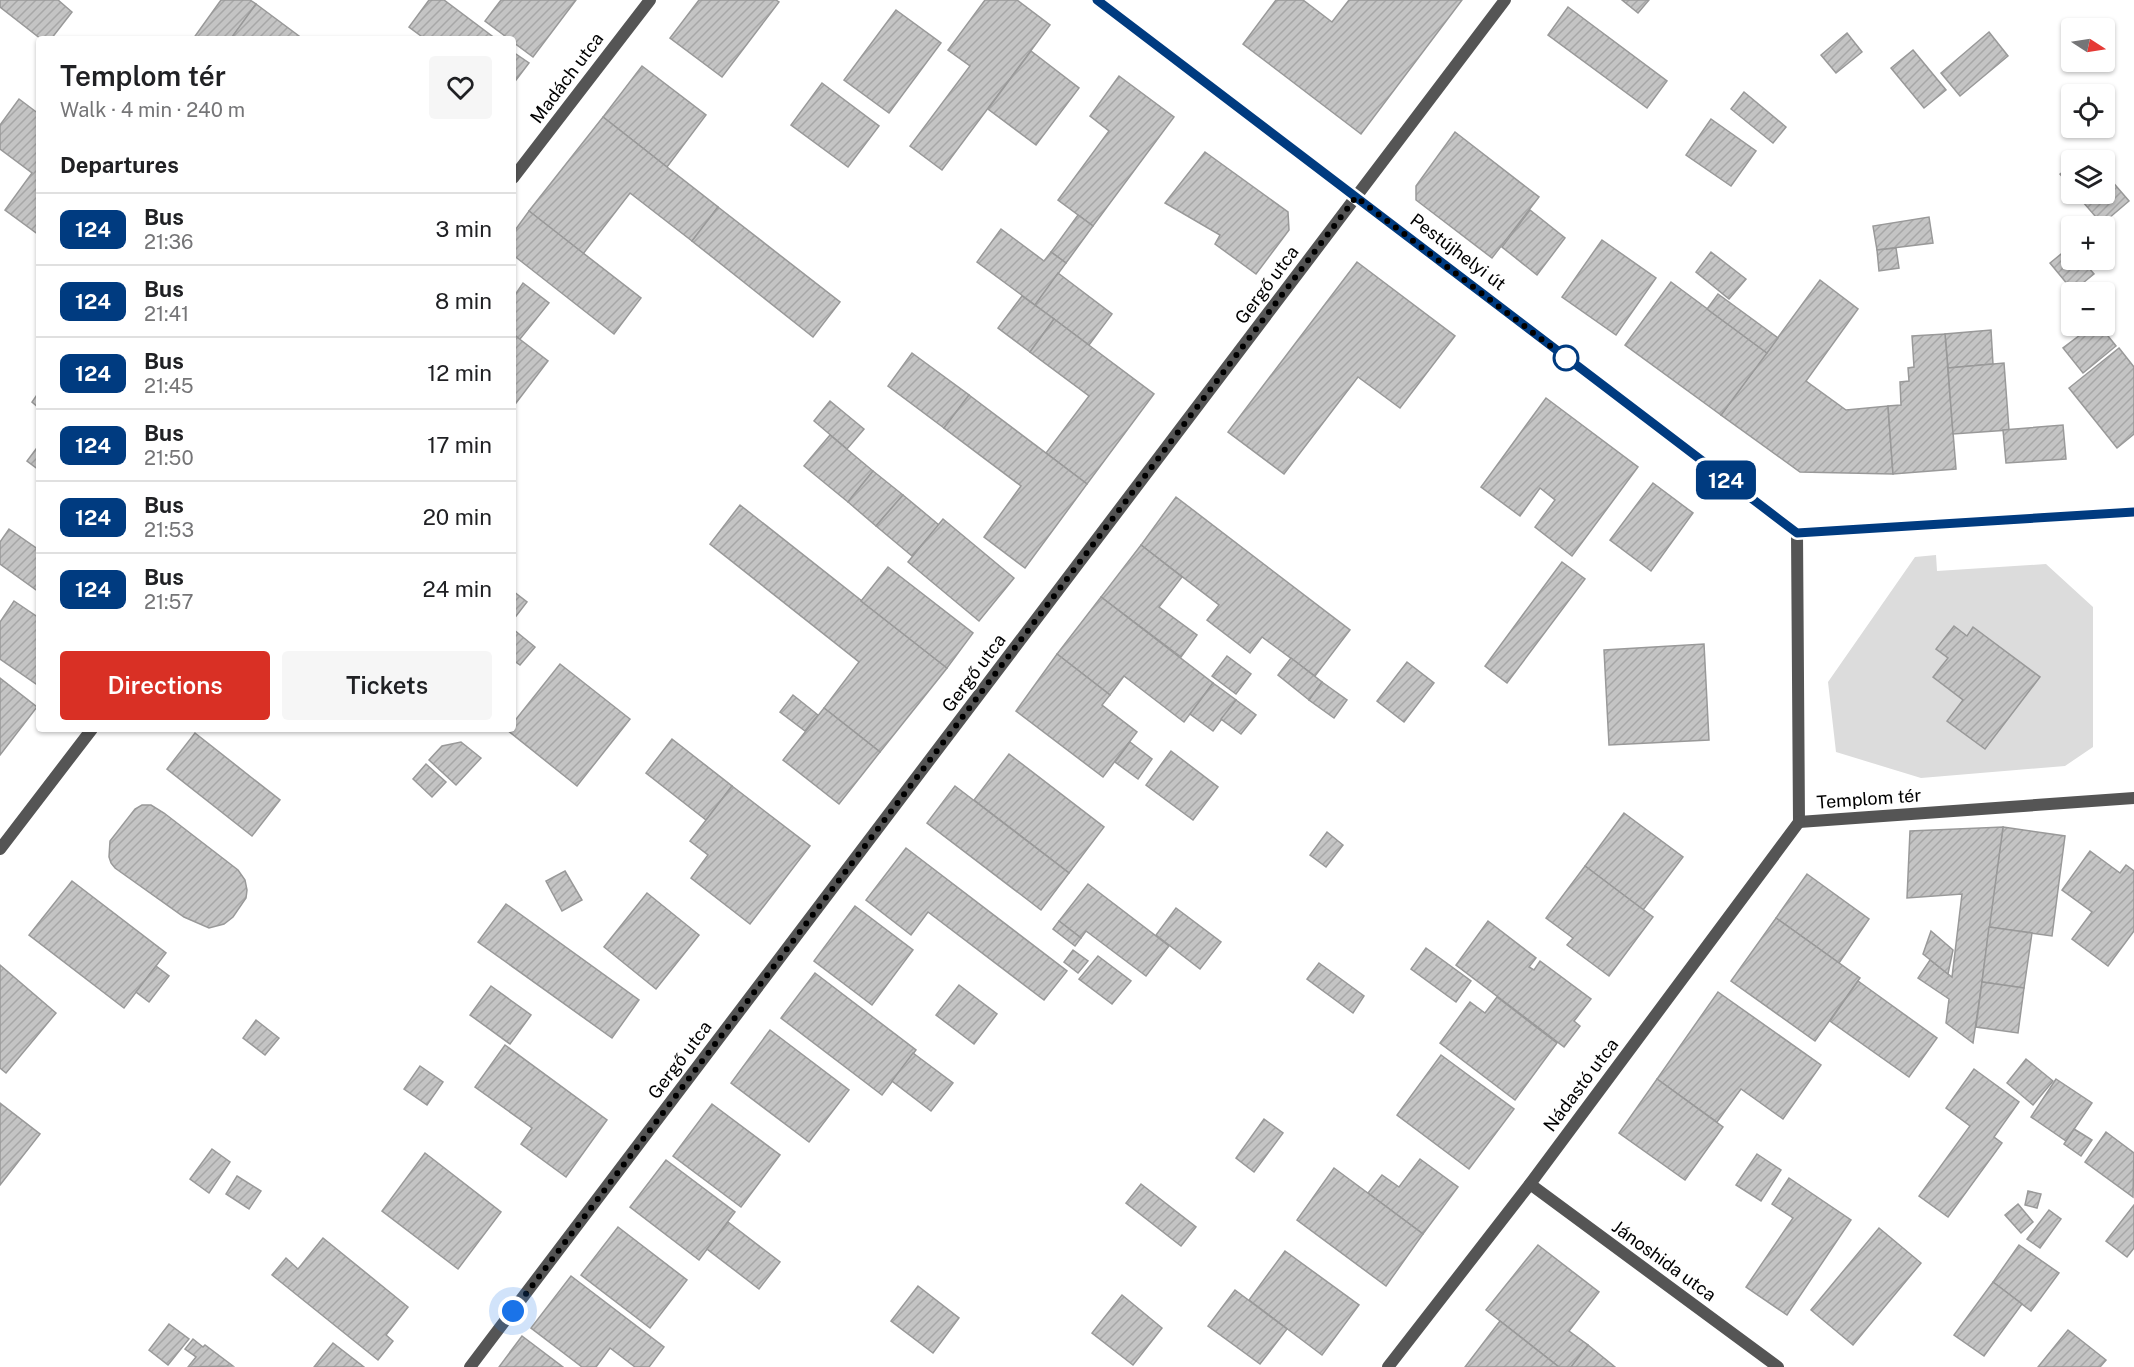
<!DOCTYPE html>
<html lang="en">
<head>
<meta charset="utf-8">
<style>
	:root { --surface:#fff; --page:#f6f6f6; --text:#202124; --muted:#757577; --line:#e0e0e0; --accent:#d93025 }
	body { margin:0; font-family:"Public Sans",sans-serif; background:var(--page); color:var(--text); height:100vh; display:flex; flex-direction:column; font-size:22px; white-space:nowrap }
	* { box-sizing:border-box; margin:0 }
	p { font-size:20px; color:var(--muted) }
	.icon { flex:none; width:33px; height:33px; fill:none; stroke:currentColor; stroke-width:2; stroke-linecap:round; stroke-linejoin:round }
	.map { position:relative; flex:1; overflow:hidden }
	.sheet { position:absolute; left:36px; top:36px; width:480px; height:696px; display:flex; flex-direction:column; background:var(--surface); border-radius:6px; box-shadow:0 2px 4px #0004 }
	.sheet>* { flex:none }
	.badge { padding:0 12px; border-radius:9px; font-size:21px; line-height:39px }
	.needle { width:39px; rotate:102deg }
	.fabs { position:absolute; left:2061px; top:18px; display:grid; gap:12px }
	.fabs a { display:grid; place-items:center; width:54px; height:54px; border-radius:6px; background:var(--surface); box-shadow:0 2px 4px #0004; font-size:30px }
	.you { position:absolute; width:30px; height:30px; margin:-15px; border:4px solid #fff; border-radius:50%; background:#1a73e8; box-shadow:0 0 0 9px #1a73e833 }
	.map>.badge { position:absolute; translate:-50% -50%; box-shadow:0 0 0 3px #fff }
	h2 { padding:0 24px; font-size:22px; line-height:54px }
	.round { display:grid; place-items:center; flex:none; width:63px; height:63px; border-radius:6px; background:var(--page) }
	.overview { display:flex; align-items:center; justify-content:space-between; height:102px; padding:0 24px }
	h1 { font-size:28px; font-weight:600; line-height:45px }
	.button { display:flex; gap:12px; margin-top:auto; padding:12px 24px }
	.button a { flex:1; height:69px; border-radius:6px; background:var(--accent); color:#fff; font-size:24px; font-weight:600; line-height:69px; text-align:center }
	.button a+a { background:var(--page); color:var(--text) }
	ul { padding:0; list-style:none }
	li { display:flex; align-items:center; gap:18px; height:72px; padding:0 24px; border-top:2px solid var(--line) }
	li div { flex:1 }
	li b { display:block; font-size:22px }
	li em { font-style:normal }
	li .badge { min-width:66px; font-weight:700; text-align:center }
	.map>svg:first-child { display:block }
	.green { fill:#dcdcdc }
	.building { fill:url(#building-hatch); stroke:#999; stroke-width:1.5 }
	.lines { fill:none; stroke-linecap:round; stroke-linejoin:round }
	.minor { stroke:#555; stroke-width:12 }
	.line-casing { stroke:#fff; stroke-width:14 }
	.line { stroke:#003b80; stroke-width:9 }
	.walk { stroke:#000; stroke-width:6; stroke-dasharray:0 10.8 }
	.stop-dot { fill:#fff; stroke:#003b80; stroke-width:3 }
	.labels { text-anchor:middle; stroke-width:4.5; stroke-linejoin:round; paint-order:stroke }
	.street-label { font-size:18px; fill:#000; stroke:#fff }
</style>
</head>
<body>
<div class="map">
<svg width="2134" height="1367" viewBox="0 0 2134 1367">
	<defs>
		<pattern id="building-hatch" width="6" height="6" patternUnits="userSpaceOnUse" patternTransform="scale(1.5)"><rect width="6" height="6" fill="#c4c4c4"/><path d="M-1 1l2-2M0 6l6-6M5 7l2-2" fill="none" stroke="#a7a7a7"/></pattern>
	</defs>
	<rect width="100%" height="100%" fill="#fff"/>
	<path class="green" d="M1936,555l1,16 109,-7 47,43v140l-28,19 -144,12 -85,-26 -8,-70 87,-125z"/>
	<g class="building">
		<path d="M0,0h58l14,12 -21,27h-10l-41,-32z"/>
		<path d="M221,0h29l6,4 -25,35h-38z"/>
		<path d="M429,0h15l52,39h-71l-16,-12z"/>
		<path d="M501,0h75l-43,57 -20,-15v-3h-4l-24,-18z"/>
		<path d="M699,0h77l3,2 -57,75 -52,-39z"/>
		<path d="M985,0h32l33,25 -108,145 -32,-24 60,-80 -22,-16z"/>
		<path d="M1276,0h27l29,22 17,-22h113l-101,134 -118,-90z"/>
		<path d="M1622,0h27l-11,13z"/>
		<path d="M256,4l47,35h-69l-2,-2z"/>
		<path d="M1568,7l99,74 -20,27 -99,-73z"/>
		<path d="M896,10l45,33 -52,70 -45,-33z"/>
		<path d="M1989,32l19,24 -48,40 -19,-23z"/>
		<path d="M1847,33l15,19 -26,21 -15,-18z"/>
		<path d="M1913,50l33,40 -22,18 -33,-40z"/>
		<path d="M1031,51l48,37 -43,57 -48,-36z"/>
		<path d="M513,52l16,11 -16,21z"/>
		<path d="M642,66l64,49 -39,52 -64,-50z"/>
		<path d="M1119,76l55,41 -81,109 -35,-26 51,-69 -19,-15z"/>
		<path d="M822,83l57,43 -31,41 -57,-42z"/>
		<path d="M1744,92l42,35 -13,16 -42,-34z"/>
		<path d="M19,99l20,15v121l-34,-25 27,-37 -32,-24v-24z"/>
		<path d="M603,117l115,90 -26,34 -62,-48 -47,61 -54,-43z"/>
		<path d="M1711,119l45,32 -25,35 -45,-31z"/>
		<path d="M1455,132l84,65 -47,61 -76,-58v-14z"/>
		<path d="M1205,152l83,60 1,18 -33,44 -41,-30 5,-9 -55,-32z"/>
		<path d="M2088,152l7,8h-17z"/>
		<path d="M2072,165v23l-12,-14z"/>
		<path d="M2104,172l25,29 -27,23 -26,-30h28z"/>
		<path d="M718,207l122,95 -27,35 -121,-96z"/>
		<path d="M1530,210l35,28 -28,37 -35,-28z"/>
		<path d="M529,211l112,87 -27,36 -101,-79v-22z"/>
		<path d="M1078,215l15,11 -27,37 -15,-11z"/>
		<path d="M1929,217l4,26 -56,7 -4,-24z"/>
		<path d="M1001,229l43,32 7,-9 15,11 -31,42 -58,-43z"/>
		<path d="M1602,240l54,38 -40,57 -54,-38z"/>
		<path d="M2071,246l1,14h10l12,14 -21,17 -23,-28z"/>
		<path d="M1896,248l3,20 -20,3 -2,-21z"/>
		<path d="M1711,252l35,27 -17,20 -33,-27z"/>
		<path d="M1357,262l98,74 -55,72 -42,-31 -74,97 -56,-42z"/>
		<path d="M1058,273l54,41 -23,31 -54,-40z"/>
		<path d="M1820,280l38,29 -52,72 40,29 42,-4 5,68 -93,-2 -79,-57z"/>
		<path d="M1671,282l96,71 -46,62 -96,-70z"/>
		<path d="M523,283l26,20 -29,36 -7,-5v-41l2,2z"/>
		<path d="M1718,294l60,44 -11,15 -60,-44z"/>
		<path d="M1022,296l32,23 -24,33 -32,-24z"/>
		<path d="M1054,319l100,75 -67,90 -41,-31 43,-57 -59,-44z"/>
		<path d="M2092,326h8l16,20 -33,27 -20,-25z"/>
		<path d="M1991,330l2,34 -45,4 -3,-34z"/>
		<path d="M513,334l35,27 -35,46z"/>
		<path d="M1945,334l11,135 -63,5 -5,-68 13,-1 -1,-23 9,-1 -1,-13 6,-1 -2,-31z"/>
		<path d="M2119,348l15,19v67l-17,14 -48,-60z"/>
		<path d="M912,353l57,42 -25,33 -56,-42z"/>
		<path d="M2004,363l5,67 -56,4 -5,-66z"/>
		<path d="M39,392v16l-7,-6z"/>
		<path d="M969,395l118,89 -62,84 -41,-31 37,-51 -77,-58z"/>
		<path d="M1546,398l92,69 -66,89 -37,-29 20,-27 -15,-12 -20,28 -39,-29z"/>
		<path d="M830,401l34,28 -17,20 -33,-28z"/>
		<path d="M2063,425l3,34 -60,4 -3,-33z"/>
		<path d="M830,435l43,36 -25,31 -44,-36z"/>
		<path d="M39,445v25l-12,-9z"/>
		<path d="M873,471l30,24 -27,31 -28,-24z"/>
		<path d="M1653,483l40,30 -42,58 -41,-31z"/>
		<path d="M903,495l36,30 -27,31 -36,-30z"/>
		<path d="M1176,497l174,133 -35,46 -53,-39 -12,16 -43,-33 12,-15 -78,-60z"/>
		<path d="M740,505l207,163 -67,84 -56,-44 35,-46 -149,-118z"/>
		<path d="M943,519l71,59 -35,43 -71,-59z"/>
		<path d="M9,529l30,21v42l-39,-28v-22z"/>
		<path d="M1141,545l41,32 -23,30 38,28 -16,22 -80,-60z"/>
		<path d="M1562,562l23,17 -78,104 -22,-17z"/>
		<path d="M888,567l85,66 -26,35 -86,-67z"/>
		<path d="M513,591l14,11 -14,18z"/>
		<path d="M1101,597l112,86 -29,39 -60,-46 -14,19 -53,-41z"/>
		<path d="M14,601l25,17v68l-39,-27v-37z"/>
		<path d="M1954,626l13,10 6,-9 67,50 -55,72 -38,-28 16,-21 -30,-23 15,-19 -12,-9z"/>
		<path d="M513,629l22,18 -15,18 -7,-5z"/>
		<path d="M1704,644l5,96 -100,5 -5,-95z"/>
		<path d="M1057,654l53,41 -8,10 35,27 -34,45 -87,-66z"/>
		<path d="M1227,656l24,18 -15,20 -24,-18z"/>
		<path d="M1291,658l31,24 -13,18 -31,-25z"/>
		<path d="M1407,662l27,21 -30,39 -27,-21z"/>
		<path d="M560,664l70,55 -53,67 -70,-56 6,-1v-6z"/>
		<path d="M0,678l37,29 -37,48z"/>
		<path d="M1322,682l25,18 -13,18 -25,-18z"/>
		<path d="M1213,683l23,17 -23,31 -23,-17z"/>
		<path d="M793,695l25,20 -13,16 -25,-19z"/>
		<path d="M1236,700l20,15 -15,19 -20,-15z"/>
		<path d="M824,708l56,44 -41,52 -56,-44z"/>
		<path d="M195,733l85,67 -28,36 -85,-67z"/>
		<path d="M672,739l60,47 -26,34 -60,-47z"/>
		<path d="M461,742l20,16 -25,27 -27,-25 13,-14z"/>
		<path d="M1130,742l22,17 -14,20 -23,-17z"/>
		<path d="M1171,751l47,36 -25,33 -47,-35z"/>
		<path d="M1009,754l95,73 -35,46 -95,-73z"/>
		<path d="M426,764l20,18 -14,15 -19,-18z"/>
		<path d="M732,786l78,60 -60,78 -59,-46 17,-23 -18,-14z"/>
		<path d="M955,786l114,87 -28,37 -114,-87z"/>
		<path d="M142,805h9l13,8 74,57 7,10 2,10 -1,8 -13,19 -9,7 -15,4 -25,-11 -69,-49 -4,-5 -2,-6 1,-16 25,-32z"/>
		<path d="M1624,813l59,44 -40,53 -58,-44z"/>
		<path d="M2003,827l62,9 -13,100 -63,-9z"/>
		<path d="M2003,827l-21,155 -9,61 -27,-20 3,-24 -31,-21 12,-18 22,17 10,-83 -55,4 3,-67z"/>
		<path d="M1327,832l16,13 -17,22 -16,-12z"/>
		<path d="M906,848l161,123 -23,29 -116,-88 -17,23 -45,-35z"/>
		<path d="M2090,851l30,22 6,-8 8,6v60l-26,35 -36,-27 20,-27 -30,-22z"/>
		<path d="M1585,866l68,51 -44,59 -42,-31 6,-7 -27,-20z"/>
		<path d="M565,871l17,29 -20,11 -16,-30z"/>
		<path d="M1807,874l62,45 -30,44 -63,-45z"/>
		<path d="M72,881l94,72 -42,55 -95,-73z"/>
		<path d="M1088,884l81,62 -23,30 -60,-45 -5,7 -22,-17z"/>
		<path d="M647,893l52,42 -43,54 -52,-42z"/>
		<path d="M506,904l133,96 -27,38 -134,-96z"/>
		<path d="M855,906l58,44 -41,55 -58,-44z"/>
		<path d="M1176,908l45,34 -21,27 -44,-34z"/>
		<path d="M1776,918l84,60 -45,63 -84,-60z"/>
		<path d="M1059,921l22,17 -6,8 -22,-17z"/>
		<path d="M1488,921l48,37 -7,9 5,3 6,-9 51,38 -17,22 6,5 -16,21 -108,-82z"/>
		<path d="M1989,927l43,6 -8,55 -42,-6z"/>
		<path d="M1931,931l22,19 -5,24 -25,-20z"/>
		<path d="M1426,948l45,33 -15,21 -45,-33z"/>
		<path d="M1073,950l15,11 -10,12 -14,-11z"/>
		<path d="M1098,956l33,25 -19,23 -33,-25z"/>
		<path d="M1319,963l45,33 -11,17 -46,-34z"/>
		<path d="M0,965l56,48 -50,60 -6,-5z"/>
		<path d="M156,966l13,10 -20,26 -13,-10z"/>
		<path d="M815,973l101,77 -34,45 -101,-77z"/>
		<path d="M1858,981l79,57 -28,39 -79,-56z"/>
		<path d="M1982,982l42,6 -6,45 -42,-6z"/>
		<path d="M959,985l38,29 -23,30 -38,-29z"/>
		<path d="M491,986l40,29 -21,29 -40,-29z"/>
		<path d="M1718,992l103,73 -38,54 -42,-30 -24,33 -60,-43z"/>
		<path d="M1497,997l60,46 -42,57 -75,-57 30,-41 15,11z"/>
		<path d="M256,1020l23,18 -14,17 -22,-17z"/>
		<path d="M770,1030l79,60 -40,52 -78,-59z"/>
		<path d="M505,1045l102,75 -41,57 -45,-33 11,-16 -57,-41z"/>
		<path d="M913,1053l40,30 -22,28 -39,-30z"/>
		<path d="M1441,1055l73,54 -45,60 -72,-54z"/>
		<path d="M2026,1059l27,22 -20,24 -26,-22z"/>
		<path d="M420,1066l23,16 -16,23 -23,-16z"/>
		<path d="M1974,1069l45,33 -25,35 8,6 -54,74 -29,-21 51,-70 -24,-18z"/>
		<path d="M1657,1079l66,48 -38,53 -66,-47z"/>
		<path d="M2056,1079l36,24 -26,38 -35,-24z"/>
		<path d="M0,1103l40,31 -40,51z"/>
		<path d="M712,1104l68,51 -39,52 -68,-51z"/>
		<path d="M1264,1119l19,14 -29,39 -18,-14z"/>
		<path d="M2074,1129l18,11 -11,16 -17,-12z"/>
		<path d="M2106,1132l28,21 -1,44 -48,-35z"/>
		<path d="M212,1149l18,13 -21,31 -19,-14z"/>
		<path d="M425,1153l76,59 -43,57 -76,-58z"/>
		<path d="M1757,1154l24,16 -20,31 -25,-16z"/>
		<path d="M1420,1159l38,28 -35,47 -55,-41 14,-18 17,12z"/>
		<path d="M666,1160l69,52 -36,48 -69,-53z"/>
		<path d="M1334,1168l89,66 -37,52 -89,-66z"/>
		<path d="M237,1176l24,15 -12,18 -23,-15z"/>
		<path d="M1789,1178l62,42 -64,95 -41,-28 47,-69 -21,-14z"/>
		<path d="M1141,1184l55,43 -15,19 -55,-43z"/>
		<path d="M2028,1191l13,3 -4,14 -12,-3z"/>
		<path d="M2018,1204l15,18 -12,11 -16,-18z"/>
		<path d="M2134,1205v43l-7,9 -21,-16z"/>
		<path d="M2049,1210l12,9 -21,29 -13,-9z"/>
		<path d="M728,1222l52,40 -21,27 -52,-40z"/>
		<path d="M618,1227l69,53 -37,48 -69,-53z"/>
		<path d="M1879,1228l42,35 -68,82 -42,-35z"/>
		<path d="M323,1238l85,69 -22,28 7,6 -15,19 -106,-85 14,-17 12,11z"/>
		<path d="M1538,1245l61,47 -30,39 19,14 -17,22h-12l-73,-57z"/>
		<path d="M2019,1245l40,28 -28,38 -38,-29z"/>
		<path d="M1285,1251l74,54 -37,50 -73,-55z"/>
		<path d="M571,1276l93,71 -15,20h-14l-25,-19 -14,19h-14l-51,-39z"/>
		<path d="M1993,1282l29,22 -38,52 -30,-21z"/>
		<path d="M918,1286l41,32 -26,35 -42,-32z"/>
		<path d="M1235,1290l52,39 -27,35 -52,-38z"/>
		<path d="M1122,1295l40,33 -29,37 -41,-32z"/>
		<path d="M1500,1321l59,46h-94z"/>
		<path d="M169,1324l20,15 -21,26 -19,-15z"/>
		<path d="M2068,1330l38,30 -6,7h-62z"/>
		<path d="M522,1336l41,31h-64z"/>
		<path d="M193,1339l10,8 2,-2 28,21 -45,1 8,-10 -11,-8z"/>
		<path d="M333,1343l31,24h-50z"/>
		<path d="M1588,1345l27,22h-44z"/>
	</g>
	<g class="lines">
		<g class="minor">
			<path d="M1097,0l700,533"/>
			<path d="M513,178l137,-178"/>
			<path d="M1797,533l337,-21"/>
			<path d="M1797,533l2,289"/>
			<path d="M1799,822l335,-24"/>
			<path d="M0,849l92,-120"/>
			<path d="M1530,1184l248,183"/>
			<path d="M470,1367l1035,-1367"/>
			<path d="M1388,1367l142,-183 269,-362"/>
		</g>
	</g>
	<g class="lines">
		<defs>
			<path id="line" d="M1097,0l700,533 337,-21"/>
		</defs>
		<use href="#line" class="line-casing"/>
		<use href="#line" class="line"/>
		<path class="walk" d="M513,1311l843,-1114 210,161"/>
	</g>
	<circle class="stop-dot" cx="1566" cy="358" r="12"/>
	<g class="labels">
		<g class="street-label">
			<text transform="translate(567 78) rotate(-53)" y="6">Madách utca</text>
			<text transform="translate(1458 252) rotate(37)" y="6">Pestújhelyi út</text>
			<text transform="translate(1267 285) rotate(-53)" y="6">Gergő utca</text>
			<text transform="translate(974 673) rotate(-53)" y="6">Gergő utca</text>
			<text transform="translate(1869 799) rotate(-4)" y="6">Templom tér</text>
			<text transform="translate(680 1060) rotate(-53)" y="6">Gergő utca</text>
			<text transform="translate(1581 1085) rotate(-53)" y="6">Nádastó utca</text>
			<text transform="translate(1664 1261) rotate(36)" y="6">Jánoshida utca</text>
		</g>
	</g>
</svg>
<div class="fabs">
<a><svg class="needle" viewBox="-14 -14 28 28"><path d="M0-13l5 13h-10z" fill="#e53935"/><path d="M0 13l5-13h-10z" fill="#757577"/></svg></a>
<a><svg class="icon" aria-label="locate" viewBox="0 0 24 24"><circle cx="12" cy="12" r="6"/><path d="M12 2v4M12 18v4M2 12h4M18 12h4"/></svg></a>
<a><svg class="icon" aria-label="layers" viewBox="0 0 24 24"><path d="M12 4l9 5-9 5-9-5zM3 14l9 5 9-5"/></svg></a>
<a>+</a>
<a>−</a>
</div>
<div class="you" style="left:513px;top:1311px"></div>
<b class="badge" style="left:1726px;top:480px;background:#003b80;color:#fff">124</b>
<section class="sheet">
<div class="overview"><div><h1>Templom tér</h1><p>Walk · 4 min · 240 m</p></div><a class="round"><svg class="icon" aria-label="heart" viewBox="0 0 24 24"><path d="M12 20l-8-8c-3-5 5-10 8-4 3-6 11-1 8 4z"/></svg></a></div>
<h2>Departures</h2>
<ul>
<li><span class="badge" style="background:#003b80;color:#fff">124</span><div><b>Bus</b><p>21:36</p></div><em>3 min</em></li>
<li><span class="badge" style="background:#003b80;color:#fff">124</span><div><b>Bus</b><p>21:41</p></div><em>8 min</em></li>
<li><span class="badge" style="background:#003b80;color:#fff">124</span><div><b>Bus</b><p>21:45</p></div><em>12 min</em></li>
<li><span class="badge" style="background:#003b80;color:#fff">124</span><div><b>Bus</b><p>21:50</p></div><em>17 min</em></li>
<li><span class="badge" style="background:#003b80;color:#fff">124</span><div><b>Bus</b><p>21:53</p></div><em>20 min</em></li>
<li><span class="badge" style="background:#003b80;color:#fff">124</span><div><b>Bus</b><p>21:57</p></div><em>24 min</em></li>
</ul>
<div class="button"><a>Directions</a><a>Tickets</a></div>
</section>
</div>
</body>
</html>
